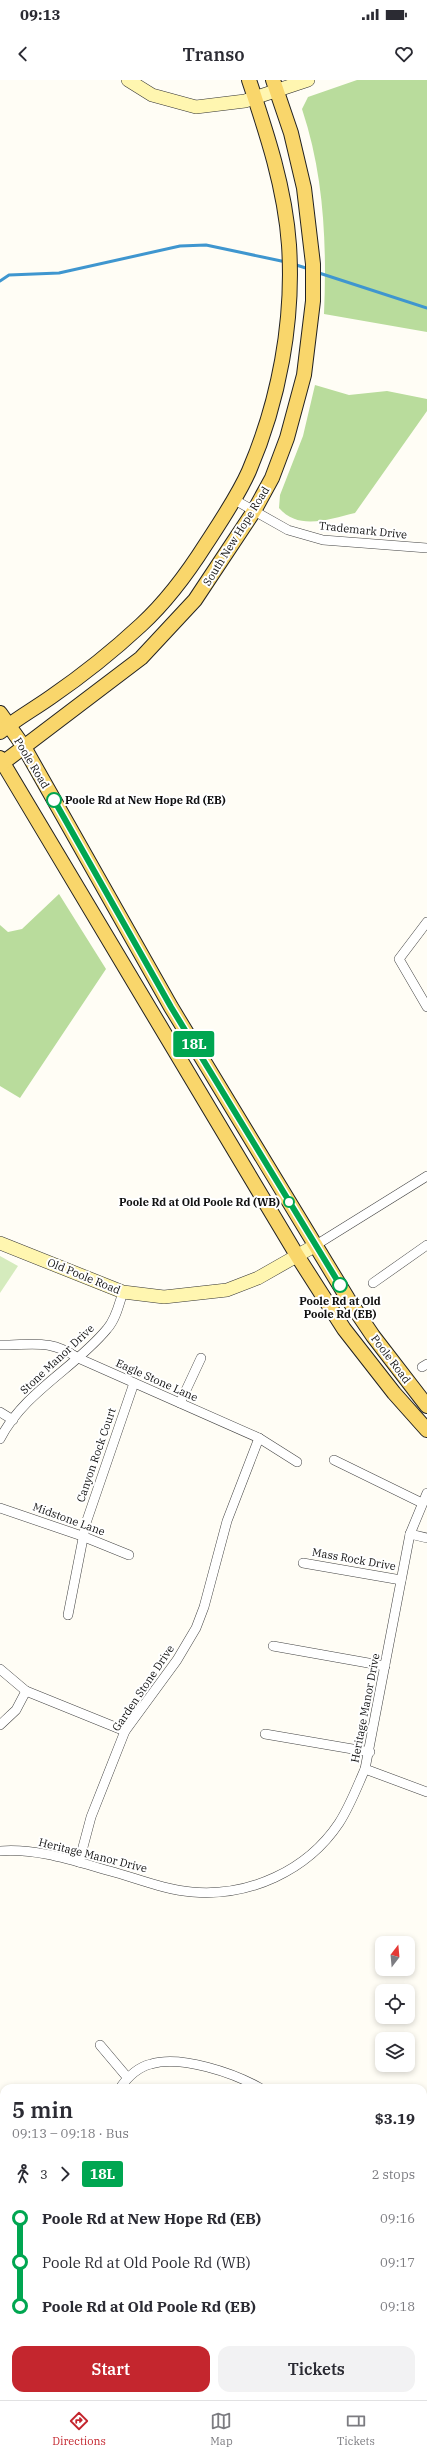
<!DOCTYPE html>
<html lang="en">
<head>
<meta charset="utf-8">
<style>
	:root { --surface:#fff; --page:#f2f2f3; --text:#2b2b33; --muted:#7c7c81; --line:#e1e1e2; --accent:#c4262e }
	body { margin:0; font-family:"IBM Plex Serif",serif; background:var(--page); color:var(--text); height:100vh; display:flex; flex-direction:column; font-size:15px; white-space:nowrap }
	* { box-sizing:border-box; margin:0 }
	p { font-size:13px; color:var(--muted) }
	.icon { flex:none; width:22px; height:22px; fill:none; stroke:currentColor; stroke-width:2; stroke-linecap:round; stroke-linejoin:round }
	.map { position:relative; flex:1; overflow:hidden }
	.side { position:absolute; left:0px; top:2004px; width:427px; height:316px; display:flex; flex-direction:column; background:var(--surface); border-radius:12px 12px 0 0; box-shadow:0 2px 6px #0003 }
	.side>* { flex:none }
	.badge { padding:0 8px; border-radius:3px; font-size:14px; line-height:26px }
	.needle { width:26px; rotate:16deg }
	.controls { position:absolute; left:375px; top:1856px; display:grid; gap:8px }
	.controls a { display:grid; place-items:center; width:40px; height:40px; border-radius:8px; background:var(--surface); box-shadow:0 2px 6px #0003; font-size:20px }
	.map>.badge { position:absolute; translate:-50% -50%; box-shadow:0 0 0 2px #fff }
	.legs { display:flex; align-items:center; gap:6px; height:44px; padding:0 12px; font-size:13px }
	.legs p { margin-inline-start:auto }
	.summary { display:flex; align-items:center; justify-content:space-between; height:68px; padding:0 12px }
	h1 { font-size:22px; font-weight:600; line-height:30px }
	.action { display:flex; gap:8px; margin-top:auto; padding:8px 12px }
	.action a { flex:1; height:46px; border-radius:12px; background:var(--accent); color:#fff; font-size:16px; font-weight:600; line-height:46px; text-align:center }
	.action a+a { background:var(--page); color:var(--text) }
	ul { padding:0 12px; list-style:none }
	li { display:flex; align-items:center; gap:14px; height:44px; font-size:15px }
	li i { display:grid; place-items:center; width:6px; height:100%; margin:0 5px; background:currentColor }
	li i::after { content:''; width:10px; height:10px; margin:-5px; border:3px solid; border-radius:50%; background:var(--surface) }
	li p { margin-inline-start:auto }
	li:first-child i { background:linear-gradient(#0000 50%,currentColor 0) }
	li:last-child i { background:linear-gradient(currentColor 50%,#0000 0) }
	.status { display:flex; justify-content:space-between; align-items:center; height:28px; padding:0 20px; background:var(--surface); direction:ltr }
	.status svg { height:11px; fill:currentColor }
	header { display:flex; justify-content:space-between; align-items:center; height:52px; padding:0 12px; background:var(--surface); font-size:18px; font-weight:600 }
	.menu { display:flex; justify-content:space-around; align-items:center; height:56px; border-top:1px solid var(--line); background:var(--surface); font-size:11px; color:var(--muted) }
	.menu a { display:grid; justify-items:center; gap:2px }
	.menu .selected { color:var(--accent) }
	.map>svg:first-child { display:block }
	.green { fill:#d5ebbd }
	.forest { fill:#b9dc9c }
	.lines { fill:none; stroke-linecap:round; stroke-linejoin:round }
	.stream { stroke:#3f96cf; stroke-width:3 }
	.street-casing { stroke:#444; stroke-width:10 }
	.secondary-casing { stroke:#333; stroke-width:14 }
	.primary-casing { stroke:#222; stroke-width:16 }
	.street { stroke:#fff; stroke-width:9 }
	.secondary { stroke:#fff6b0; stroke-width:13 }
	.primary { stroke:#f9d66b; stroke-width:14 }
	.line-1-casing { stroke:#fff; stroke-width:9 }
	.line-1 { stroke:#00a651; stroke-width:6 }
	.stop-1-dot { fill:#fff; stroke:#00a651; stroke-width:2 }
	.labels { text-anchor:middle; stroke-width:4; stroke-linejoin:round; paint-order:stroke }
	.street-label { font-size:11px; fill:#111; stroke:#fff }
	.stop-label { font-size:11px; font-weight:bold; fill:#111; stroke:#fff; text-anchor:start }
</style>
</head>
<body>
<div class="status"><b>09:13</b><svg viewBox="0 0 49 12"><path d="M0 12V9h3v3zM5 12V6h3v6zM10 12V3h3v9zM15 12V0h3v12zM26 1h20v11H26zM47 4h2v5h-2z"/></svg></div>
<header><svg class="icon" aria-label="back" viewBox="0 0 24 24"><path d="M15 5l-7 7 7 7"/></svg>Transo<svg class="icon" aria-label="heart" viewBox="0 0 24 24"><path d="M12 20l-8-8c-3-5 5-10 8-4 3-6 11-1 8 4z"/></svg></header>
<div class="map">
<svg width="427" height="2320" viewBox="0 0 427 2320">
	<rect width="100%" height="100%" fill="#fffdf5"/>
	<path class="green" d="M0,1176l18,10 -18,27z"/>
	<g class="forest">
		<path d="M357,0h70v252l-103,-18c3,-70 0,-139 -22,-205l6,-12z"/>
		<path d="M315,305l34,10 38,-4 40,8v12l-72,102c-26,6 -56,18 -76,-5l1,-13 23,-59z"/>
		<path d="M59,814l47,75 -86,129 -20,-12v-161l8,7 14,-3z"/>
	</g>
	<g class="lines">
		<g class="stream">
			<path d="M293,184l16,5"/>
			<path d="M316,192l111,36"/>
			<path d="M0,201l9,-6 50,-2 121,-27 26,-1 80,17"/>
		</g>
		<defs>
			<g id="street">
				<path d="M233,419l55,31 35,10 104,8"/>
				<path d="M427,842l-28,37 28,48"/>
				<path d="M316,1165l111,-69"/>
				<path d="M373,1203l54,-38"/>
				<path d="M1,1265c33,0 49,-6 77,13l181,80 38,24"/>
				<path d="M422,1287l5,-3"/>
				<path d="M180,1323l21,-45"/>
				<path d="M0,1332l13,8"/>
				<path d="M0,1359c24,-47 75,-71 107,-110 9,-10 12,-25 16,-37"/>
				<path d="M334,1380l88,43"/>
				<path d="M0,1428l82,28 47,19"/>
				<path d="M410,1454l17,4"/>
				<path d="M303,1483l98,17"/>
				<path d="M68,1535l18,-92 48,-140"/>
				<path d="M273,1566l112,20"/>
				<path d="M0,1589l26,22 99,40"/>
				<path d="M0,1645l16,-15 10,-19"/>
				<path d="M265,1654l105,18"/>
				<path d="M365,1689l62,23"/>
				<path d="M0,1771c37,-3 74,10 110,20 26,7 55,19 82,21 57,5 115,-21 147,-69 11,-17 18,-36 26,-54l45,-235 17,-41"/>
				<path d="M79,1782l12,-45 34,-86 52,-71 19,-32 8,-21 23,-86 32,-83"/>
				<path d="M100,1965l27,32"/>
				<path d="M120,2008c7,-10 18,-21 31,-24 30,-9 83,9 109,24"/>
				<path d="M423,2070l4,3"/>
				<path d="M423,2201l4,-2"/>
				<path d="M423,2219l4,5"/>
				<path d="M4,2288v7"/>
				<path d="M57,2316l12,4"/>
				<path d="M109,2316l2,4"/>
				<path d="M259,2320l4,-4"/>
			</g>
			<g id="secondary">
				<path d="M128,0l24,15 44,12 49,-6 63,-21"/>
				<path d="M0,1163l123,49 41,5 63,-7 31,-12 58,-33"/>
			</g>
			<g id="primary">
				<path d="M0,633l24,34 147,260 177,292 25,37 54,70"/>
				<path d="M0,652c16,-13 34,-23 51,-35 32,-22 62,-46 90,-72 26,-24 46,-51 65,-81 15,-23 32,-48 43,-73 30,-70 45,-150 40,-226 -4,-57 -22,-111 -40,-165"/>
				<path d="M0,678l298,499 46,72 50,64 33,37"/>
				<path d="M0,685l141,-107 54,-58 59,-89 18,-33 15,-40 17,-63 9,-74v-37l-9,-76 -13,-55 -18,-53"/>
			</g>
		</defs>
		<use href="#street" class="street-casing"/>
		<use href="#secondary" class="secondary-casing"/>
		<use href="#primary" class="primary-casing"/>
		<use href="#street" class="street"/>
		<use href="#secondary" class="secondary"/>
		<use href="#primary" class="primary"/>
	</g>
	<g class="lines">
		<defs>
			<path id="line-1" d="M54,720l117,207 169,278"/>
		</defs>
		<use href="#line-1" class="line-1-casing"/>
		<use href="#line-1" class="line-1"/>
	</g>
	<g class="stop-1-dot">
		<circle cx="54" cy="720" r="7"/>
		<circle cx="289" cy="1122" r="5"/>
		<circle cx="340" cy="1205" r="7"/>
	</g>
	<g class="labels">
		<g class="street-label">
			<text transform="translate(363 450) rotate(6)" y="4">Trademark Drive</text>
			<text transform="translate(236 456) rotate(-58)" y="4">South New Hope Road</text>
			<text transform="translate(32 683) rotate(59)" y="4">Poole Road</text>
			<text transform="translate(84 1196) rotate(22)" y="4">Old Poole Road</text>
			<text transform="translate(57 1279) rotate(-43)" y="4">Stone Manor Drive</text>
			<text transform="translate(391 1279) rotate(53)" y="4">Poole Road</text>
			<text transform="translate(157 1300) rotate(24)" y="4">Eagle Stone Lane</text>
			<text transform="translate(96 1375) rotate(-71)" y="4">Canyon Rock Court</text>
			<text transform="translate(69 1439) rotate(20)" y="4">Midstone Lane</text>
			<text transform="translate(354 1479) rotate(10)" y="4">Mass Rock Drive</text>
			<text transform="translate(143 1608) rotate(-56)" y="4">Garden Stone Drive</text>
			<text transform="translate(365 1628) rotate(-79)" y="4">Heritage Manor Drive</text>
			<text transform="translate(93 1775) rotate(14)" y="4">Heritage Manor Drive</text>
		</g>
		<g class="stop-label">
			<text x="65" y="724">Poole Rd at New Hope Rd (EB)</text>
			<text x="280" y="1126" text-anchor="end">Poole Rd at Old Poole Rd (WB)</text>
			<text x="340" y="1225" text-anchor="middle">Poole Rd at Old<tspan x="340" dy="13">Poole Rd (EB)</tspan></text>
		</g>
	</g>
</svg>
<div class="controls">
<a><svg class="needle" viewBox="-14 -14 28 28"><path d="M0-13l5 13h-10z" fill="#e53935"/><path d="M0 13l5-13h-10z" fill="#7c7c81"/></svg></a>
<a><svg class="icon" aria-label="locate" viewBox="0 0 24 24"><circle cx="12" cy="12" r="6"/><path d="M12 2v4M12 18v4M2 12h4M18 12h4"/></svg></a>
<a><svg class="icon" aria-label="layers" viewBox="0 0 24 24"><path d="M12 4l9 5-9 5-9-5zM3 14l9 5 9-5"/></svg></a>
</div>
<b class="badge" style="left:194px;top:964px;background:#00a651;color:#fff">18L</b>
<section class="side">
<div class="summary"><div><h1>5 min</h1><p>09:13 – 09:18 · Bus</p></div><b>$3.19</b></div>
<div class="legs"><svg class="icon" aria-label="walk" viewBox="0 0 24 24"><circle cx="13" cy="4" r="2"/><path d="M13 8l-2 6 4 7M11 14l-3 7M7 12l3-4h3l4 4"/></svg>3<svg class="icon" aria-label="forward" viewBox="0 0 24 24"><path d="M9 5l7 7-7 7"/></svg><b class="badge" style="background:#00a651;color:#fff">18L</b><p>2 stops</p></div>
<ul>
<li><i style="color:#00a651"></i><b>Poole Rd at New Hope Rd (EB)</b><p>09:16</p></li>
<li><i style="color:#00a651"></i><span>Poole Rd at Old Poole Rd (WB)</span><p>09:17</p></li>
<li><i style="color:#00a651"></i><b>Poole Rd at Old Poole Rd (EB)</b><p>09:18</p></li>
</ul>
<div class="action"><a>Start</a><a>Tickets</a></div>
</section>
</div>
<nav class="menu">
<a class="selected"><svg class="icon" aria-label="directions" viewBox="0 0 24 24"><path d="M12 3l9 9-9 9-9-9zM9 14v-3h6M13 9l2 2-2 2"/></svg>Directions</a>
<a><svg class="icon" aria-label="map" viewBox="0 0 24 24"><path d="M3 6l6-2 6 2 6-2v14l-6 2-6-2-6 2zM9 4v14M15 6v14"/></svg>Map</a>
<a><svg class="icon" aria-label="tickets" viewBox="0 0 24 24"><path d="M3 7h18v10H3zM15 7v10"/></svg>Tickets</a>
</nav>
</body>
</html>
